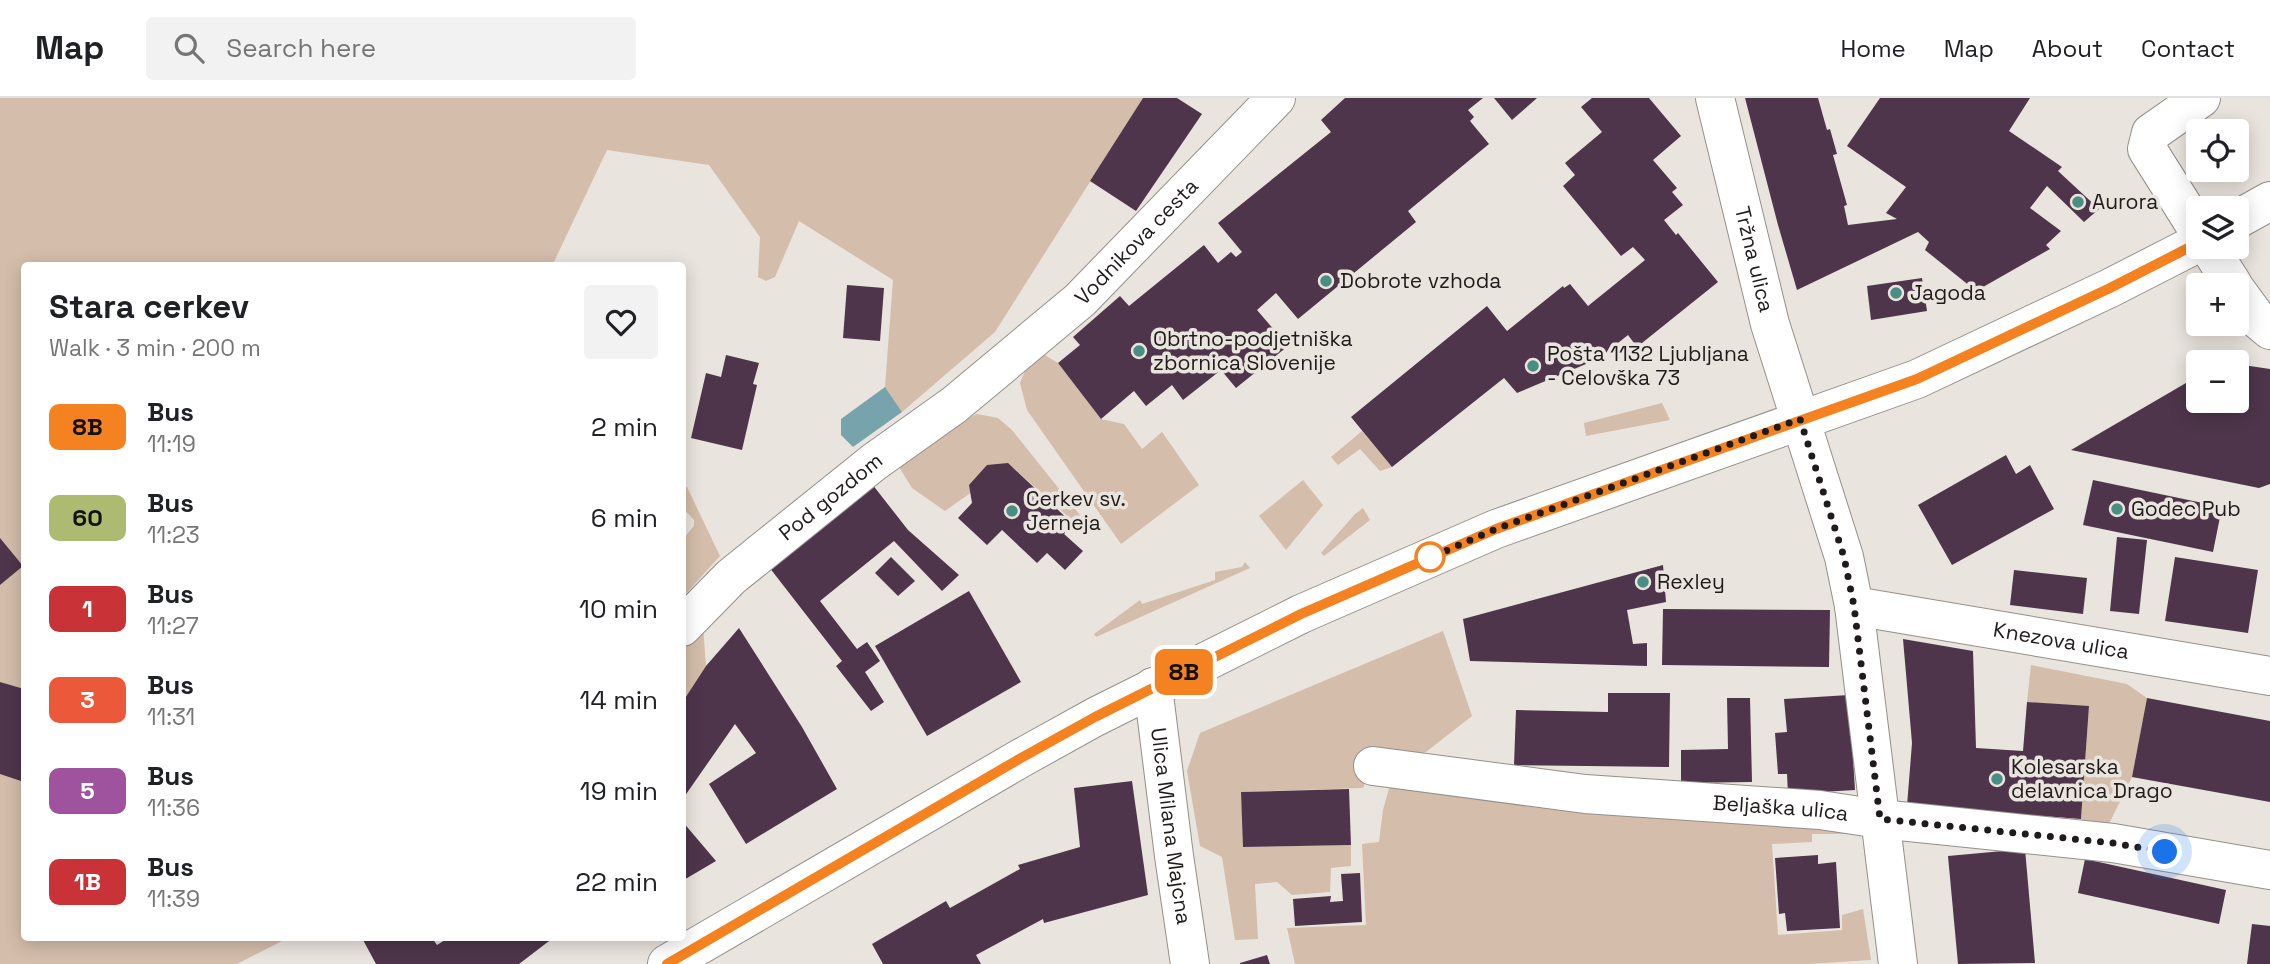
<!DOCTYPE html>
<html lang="en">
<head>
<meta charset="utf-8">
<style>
	:root { --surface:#fff; --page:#f2f2f2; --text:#202124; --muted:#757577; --line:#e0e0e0 }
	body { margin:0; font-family:"Space Grotesk",sans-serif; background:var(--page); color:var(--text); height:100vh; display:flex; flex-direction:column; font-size:26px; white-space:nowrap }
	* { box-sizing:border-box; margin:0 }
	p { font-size:23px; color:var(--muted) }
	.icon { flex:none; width:38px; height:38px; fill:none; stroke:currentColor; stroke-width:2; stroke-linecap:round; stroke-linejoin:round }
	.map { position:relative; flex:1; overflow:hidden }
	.drawer { position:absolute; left:21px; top:164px; width:665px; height:679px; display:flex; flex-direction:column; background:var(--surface); border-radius:7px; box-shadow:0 4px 18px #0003 }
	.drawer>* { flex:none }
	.badge { padding:0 14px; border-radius:10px; font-size:24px; line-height:46px }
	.buttons { position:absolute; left:2186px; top:21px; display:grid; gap:14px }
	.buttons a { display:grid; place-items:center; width:63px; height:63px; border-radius:7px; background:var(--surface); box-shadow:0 4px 18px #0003; font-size:35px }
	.you { position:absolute; width:35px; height:35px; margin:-18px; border:5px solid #fff; border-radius:50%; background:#1a73e8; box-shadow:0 0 0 10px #1a73e833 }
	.map>.badge { position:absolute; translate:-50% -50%; box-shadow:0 0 0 4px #fff }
	.round { display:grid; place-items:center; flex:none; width:74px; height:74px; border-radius:7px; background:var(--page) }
	.overview { display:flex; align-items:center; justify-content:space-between; height:119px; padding:0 28px }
	h1 { font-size:33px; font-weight:700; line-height:52px }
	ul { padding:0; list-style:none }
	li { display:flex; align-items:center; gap:21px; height:91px; padding:0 28px }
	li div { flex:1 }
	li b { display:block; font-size:26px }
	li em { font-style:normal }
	li .badge { min-width:77px; font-weight:700; text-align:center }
	header { display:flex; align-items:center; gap:42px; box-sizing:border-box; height:98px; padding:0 35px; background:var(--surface); border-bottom:2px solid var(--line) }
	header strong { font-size:33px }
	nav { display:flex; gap:38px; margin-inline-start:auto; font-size:24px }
	.search { width:490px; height:63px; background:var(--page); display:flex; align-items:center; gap:18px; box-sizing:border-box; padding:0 24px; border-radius:7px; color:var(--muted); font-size:26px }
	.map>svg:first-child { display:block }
	.green { fill:#d4bdaa }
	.water { fill:#77a3ac }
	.building { fill:#4e354b }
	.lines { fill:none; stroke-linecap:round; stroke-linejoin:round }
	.minor-casing { stroke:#958f8a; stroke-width:40 }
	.major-casing { stroke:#958f8a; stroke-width:40 }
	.minor { stroke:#fff; stroke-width:38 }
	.major { stroke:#fff; stroke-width:38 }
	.line-casing { stroke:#fff; stroke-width:16 }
	.line { stroke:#f58220; stroke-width:10 }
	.walk { stroke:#1e1b1a; stroke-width:7; stroke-dasharray:0 12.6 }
	.poi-dot { fill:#498d83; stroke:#eae4de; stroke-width:2.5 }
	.stop-dot { fill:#fff; stroke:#f58220; stroke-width:3.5 }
	.labels { text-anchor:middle; stroke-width:7; stroke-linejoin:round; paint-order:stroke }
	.poi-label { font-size:21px; fill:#1e1b1a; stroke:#eae4de; text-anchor:start }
	.street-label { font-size:21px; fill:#1e1b1a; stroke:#eae4de }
</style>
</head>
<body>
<header>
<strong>Map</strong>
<div class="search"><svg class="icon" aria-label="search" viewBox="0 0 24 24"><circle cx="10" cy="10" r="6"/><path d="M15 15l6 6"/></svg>Search here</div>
<nav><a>Home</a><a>Map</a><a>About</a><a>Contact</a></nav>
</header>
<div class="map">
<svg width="2270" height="866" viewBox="0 0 2270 866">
	<rect width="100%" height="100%" fill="#eae4de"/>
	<g class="green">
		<path d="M0,0h1143l-148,234 -93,80 -17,-25 8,-107 -94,-59 -24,56 -9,4 -8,-4 2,-40 -51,-72 -102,-15 -55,116h-528v672h264l-51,26h-237z"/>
		<path d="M1043,256l15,9 43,56 23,5 18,25 20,-17 37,53 -78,59 -94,-134 -7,-27 5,-12z"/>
		<path d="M1662,305l8,17 -84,16 -2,-13z"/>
		<path d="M977,316l21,4 14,12 68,85 -7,6 -63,-56 -65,46 -33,-23 -13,-21 60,-44z"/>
		<path d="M1362,333l30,36 -12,4 -20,-22 -22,16 -7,-8z"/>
		<path d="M1303,382l20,25 -37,45 -27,-34z"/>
		<path d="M683,389h4l33,69 -37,41v-58l11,-13v-6l-11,-12z"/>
		<path d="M1363,410l7,12 -46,36 -3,-3 34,-39z"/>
		<path d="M1245,464l5,6 -154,69 -2,-3 46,-34 2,4 73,-24v-8l27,-5z"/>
		<path d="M703,527l3,41 -23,37v-58z"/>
		<path d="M1443,533l29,85 -46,36 -53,14 -10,22 -122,4 3,55 107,-2v21l-20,2 -1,24 -38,3 -15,-13 -22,2 3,55 -23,1 -13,-83 -22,-11 -13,-75 13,-38z"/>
		<path d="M2031,567l96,19 20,14 -15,79 -26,53 -25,-11 8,-112 -62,-5z"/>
		<path d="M1390,687l456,40 1,9h-35v8l-40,2 6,91 64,-5v-15l21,-6 8,51 -63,4h-513l-8,-36 79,-3 -4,-81 17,-2 4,-32z"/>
	</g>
	<path class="water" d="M885,289l17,25 -49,35 -12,-12v-16z"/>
	<g class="building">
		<path d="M1143,0h34l25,16 -66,97 -46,-30z"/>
		<path d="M1345,0h138l-15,12 6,7 -4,4 19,23 -81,67 8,11 -118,97 -22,-26 -19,17 31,36 -52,42 -15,-18 -38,30 -11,-15 -26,21 -12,-15 -33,28 -43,-56 22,-18 -7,-8 47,-41 9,10 75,-61 14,18 13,-11 5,5 6,-5 -24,-29 113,-91 -10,-12z"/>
		<path d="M1494,0h43l-25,22z"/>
		<path d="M1592,0h57l32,38 -28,24 24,28 -5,4 11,13 -19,15 12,15 2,-2 40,49 -81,65 -9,-12 -30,24 -81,34 -13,-15 -112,89 -41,-50 136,-111 20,25 56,-45 1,2 6,-4 18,22 57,-46 -12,-13 -12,9 -58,-70 12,-11 -10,-12 37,-31 -21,-25z"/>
		<path d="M1745,0h73l9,32 3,-1 7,25 -4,1 14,50 -3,1 4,19 49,-6 -11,-6 20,-26 -59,-41 33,-48h150l-21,33 53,36 -4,4 41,38 -15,13 -37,-36 -17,22 31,23 -15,14 4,4 -74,42 -51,-41 4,-8 -11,-10 -121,58 -19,-65z"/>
		<path d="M1922,180l5,33 -56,9 -4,-34z"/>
		<path d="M847,187l37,3 -4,53 -37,-3z"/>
		<path d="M726,257l33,8 -6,21 4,1 -15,65 -51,-12 15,-65 15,4z"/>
		<path d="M2236,266l34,5v115l-11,4 -188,-38 127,-74v25h38z"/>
		<path d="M2006,357l10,19 14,-9 24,44 -102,56 -34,-60z"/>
		<path d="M1008,365l65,61 -9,10 19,17 -18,19 -18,-17 -10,10 -35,-33 -15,15 -29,-27 14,-15 -3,-18 18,-20z"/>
		<path d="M2093,382l129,27 -9,45 -130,-27z"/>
		<path d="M872,386l36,46 51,45 -17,16 -48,-50 -74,60 37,48 10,-7 13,19 -15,11 19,30 -13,9 -35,-45 6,-5 -73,-94z"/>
		<path d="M2117,439l30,3 -8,74 -29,-3z"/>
		<path d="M0,440l23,28 -23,19z"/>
		<path d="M891,459l24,24 -17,15 -23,-23z"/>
		<path d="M2175,459l83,13 -10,63 -83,-12z"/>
		<path d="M1663,467l3,37 -39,8 6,34 14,-1v23l-177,-5 -7,-42z"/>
		<path d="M2014,472l73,8 -4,36 -73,-9z"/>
		<path d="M969,493l52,91 -94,54 -52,-90z"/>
		<path d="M1663,511l167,1 -1,57 -167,-2z"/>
		<path d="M739,530l63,99 35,62 -91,55 -37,-60 47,-31 -21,-29 -53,76v-97l24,-37z"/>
		<path d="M1903,541l70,12 3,97 47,3 4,-49 62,4 -8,113 -174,-13 5,-63z"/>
		<path d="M0,584l24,7v93l-24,-8z"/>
		<path d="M1608,595h62l-1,74 -155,-2 2,-55 92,2z"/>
		<path d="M1849,597l6,95 -67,4 -1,-20h-9l-3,-41 12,-1 -3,-33z"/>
		<path d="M1727,600h23l2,84 -71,1v-33l47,-1z"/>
		<path d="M2147,600l123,23v81l-138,-25z"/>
		<path d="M1132,683l16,114 -104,28 -1,-4 -67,36 5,9h-98l-11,-20 74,-43 4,7 70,-39 -2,-4 62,-18 -6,-59z"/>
		<path d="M1349,691l2,56 -108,2 -2,-55z"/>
		<path d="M682,723l34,40 -34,20z"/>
		<path d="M2025,751l10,114 -77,1 -10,-108z"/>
		<path d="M1818,757v9l18,-2 4,66 -53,3 -2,-18 -6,1 -4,-56z"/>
		<path d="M2085,761l141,31 -7,34 -141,-31z"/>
		<path d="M1360,775l2,49 -67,4 -2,-27 38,-3 -1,6 13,-1 -2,-27z"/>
		<path d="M2252,826l18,2v38h-23z"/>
		<path d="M362,840h70l5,7 11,-7h105l-34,26h-143z"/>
		<path d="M1267,857l3,9h-30v-1z"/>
	</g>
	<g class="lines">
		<defs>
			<g id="minor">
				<path id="s1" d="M1715,0l55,226 74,233 10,49 44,358"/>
				<path d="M2198,132l-51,-81 4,-16 50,-35"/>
				<path d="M2209,149l24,38"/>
				<path d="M2236,192l22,30 12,10"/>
				<path id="s2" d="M1854,508l416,70"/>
				<path id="s3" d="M682,529l49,-50 143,-115 80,-57 126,-105 196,-202"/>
				<path id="s4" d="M1153,589l21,169 16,108"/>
				<path id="s5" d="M1373,668l212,28 235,16 60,9 233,24 157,27"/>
			</g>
			<g id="major">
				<path d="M2236,122l34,-19"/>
				<path d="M667,866l354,-206 74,-41 206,-103 195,-85 421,-150 193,-91 88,-45"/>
			</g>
		</defs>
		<use href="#minor" class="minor-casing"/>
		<use href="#major" class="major-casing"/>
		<use href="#minor" class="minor"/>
		<use href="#major" class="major"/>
	</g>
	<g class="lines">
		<defs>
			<path id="line" d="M667,866l354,-206 74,-41 206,-103 195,-85 421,-150 193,-91 88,-45"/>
		</defs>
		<use href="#line" class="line-casing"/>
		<use href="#line" class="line"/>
		<path class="walk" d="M1430,459l-3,2 69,-30 304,-110 44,138 10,49 26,213 233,24 52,9"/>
	</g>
	<g class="poi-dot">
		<circle cx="2078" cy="104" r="7"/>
		<circle cx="1326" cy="183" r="7"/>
		<circle cx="1896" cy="195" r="7"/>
		<circle cx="1139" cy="253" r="7"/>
		<circle cx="1533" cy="268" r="7"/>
		<circle cx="2117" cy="411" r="7"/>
		<circle cx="1012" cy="413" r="7"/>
		<circle cx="1643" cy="484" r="7"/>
		<circle cx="1997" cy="681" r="7"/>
	</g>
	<circle class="stop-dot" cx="1430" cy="459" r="14"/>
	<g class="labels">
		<g class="poi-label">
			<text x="2092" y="111">Aurora</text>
			<text x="1340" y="190">Dobrote vzhoda</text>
			<text x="1910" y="202">Jagoda</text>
			<text x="1153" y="248">Obrtno-podjetniška<tspan x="1153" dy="24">zbornica Slovenije</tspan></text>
			<text x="1547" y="263">Pošta 1132 Ljubljana<tspan x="1547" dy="24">- Celovška 73</tspan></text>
			<text x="1026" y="408">Cerkev sv.<tspan x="1026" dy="24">Jerneja</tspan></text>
			<text x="2131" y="418">Godec Pub</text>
			<text x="1657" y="491">Rexley</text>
			<text x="2011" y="676">Kolesarska<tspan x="2011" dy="24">delavnica Drago</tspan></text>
		</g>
		<g class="street-label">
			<text dy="7" stroke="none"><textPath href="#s3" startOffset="597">Vodnikova cesta</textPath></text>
			<text dy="7" stroke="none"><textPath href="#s1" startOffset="166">Tržna ulica</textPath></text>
			<text dy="7" stroke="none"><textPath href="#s3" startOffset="198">Pod gozdom</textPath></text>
			<text dy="7" stroke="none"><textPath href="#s2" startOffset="210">Knezova ulica</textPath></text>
			<text dy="7" stroke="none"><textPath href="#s5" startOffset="410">Beljaška ulica</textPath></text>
			<text dy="7" stroke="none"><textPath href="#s4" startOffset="140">Ulica Milana Majcna</textPath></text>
		</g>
	</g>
</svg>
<div class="buttons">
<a><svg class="icon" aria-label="locate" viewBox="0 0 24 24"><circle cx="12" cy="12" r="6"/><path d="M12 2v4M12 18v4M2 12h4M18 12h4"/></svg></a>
<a><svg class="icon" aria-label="layers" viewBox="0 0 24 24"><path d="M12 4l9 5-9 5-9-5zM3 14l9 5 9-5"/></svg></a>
<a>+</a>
<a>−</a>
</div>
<div class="you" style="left:2165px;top:754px"></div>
<b class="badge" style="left:1184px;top:574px;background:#f58220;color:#111">8B</b>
<section class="drawer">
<div class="overview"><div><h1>Stara cerkev</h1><p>Walk · 3 min · 200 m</p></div><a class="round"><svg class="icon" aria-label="heart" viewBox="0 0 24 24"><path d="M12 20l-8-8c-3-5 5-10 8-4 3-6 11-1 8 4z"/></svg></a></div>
<ul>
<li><span class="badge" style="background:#f58220;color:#111">8B</span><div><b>Bus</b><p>11:19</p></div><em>2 min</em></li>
<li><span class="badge" style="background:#acbb71;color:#111">60</span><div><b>Bus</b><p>11:23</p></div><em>6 min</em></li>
<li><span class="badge" style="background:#c93337;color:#fff">1</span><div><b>Bus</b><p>11:27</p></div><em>10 min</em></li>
<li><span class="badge" style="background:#ec593a;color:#fff">3</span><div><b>Bus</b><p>11:31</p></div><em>14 min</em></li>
<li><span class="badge" style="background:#9f539e;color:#fff">5</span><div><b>Bus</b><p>11:36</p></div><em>19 min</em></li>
<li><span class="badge" style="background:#c93337;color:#fff">1B</span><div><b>Bus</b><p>11:39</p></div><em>22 min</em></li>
</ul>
</section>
</div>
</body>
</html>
